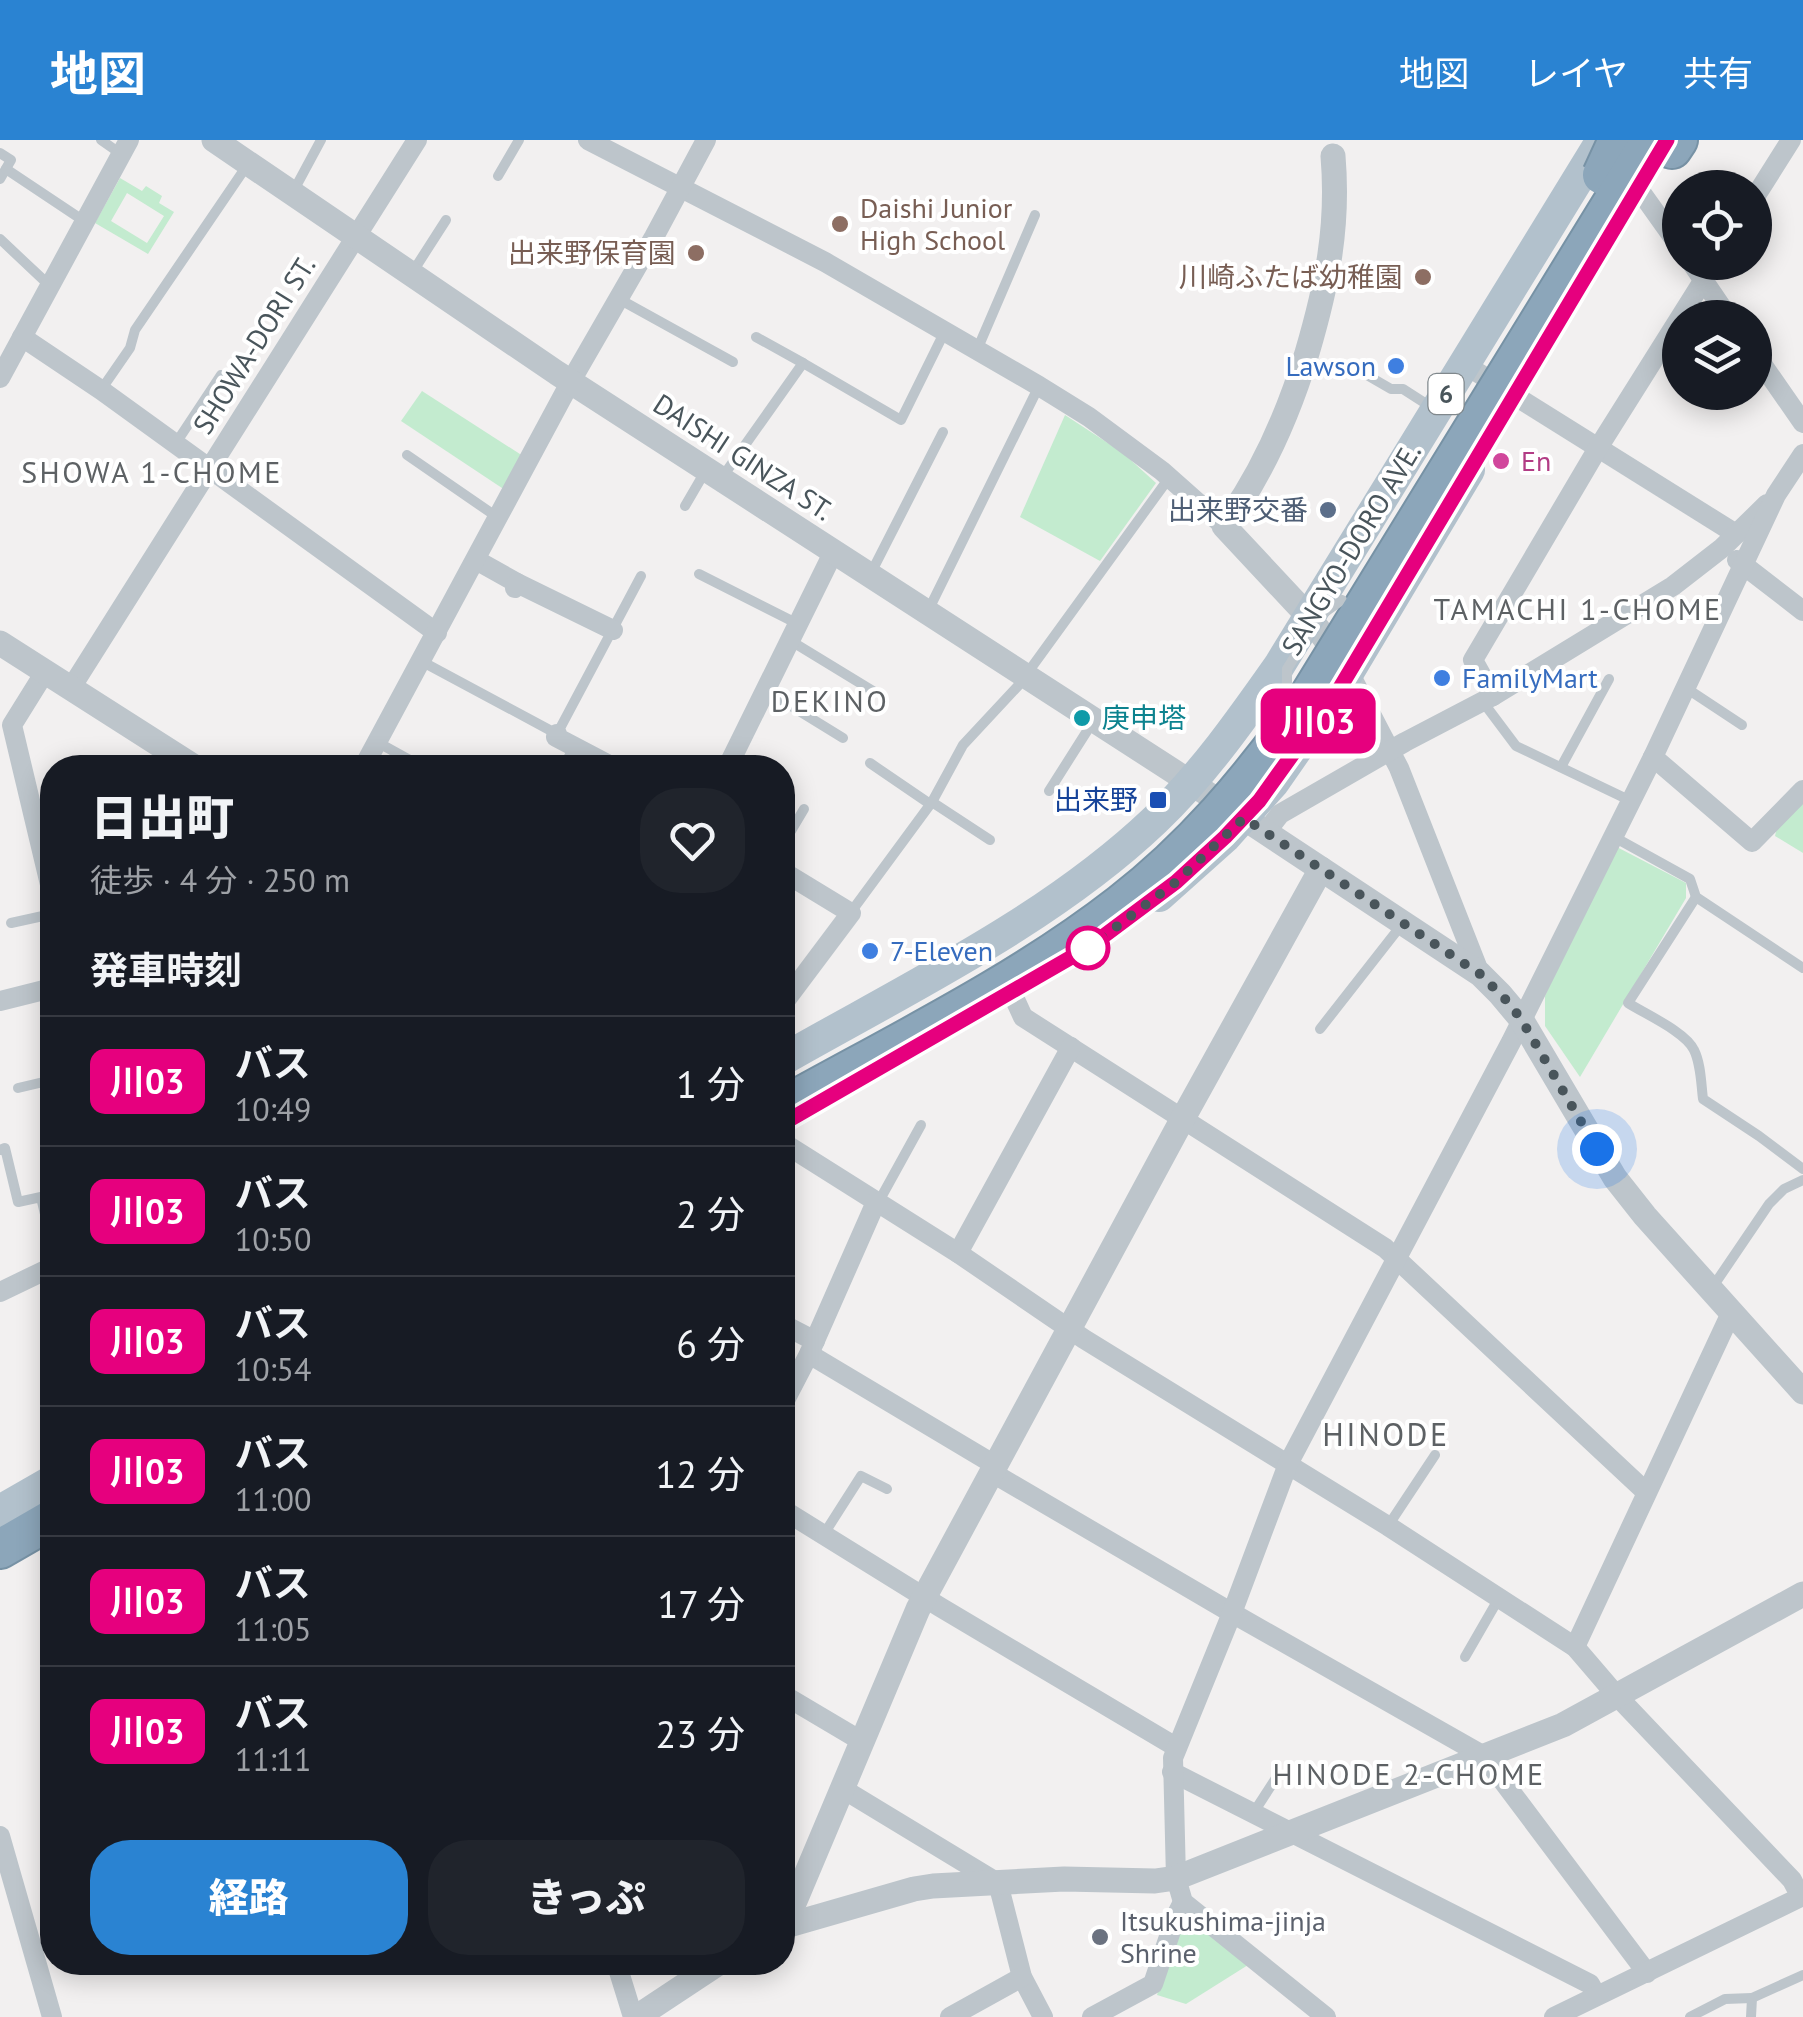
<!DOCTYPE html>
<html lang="ja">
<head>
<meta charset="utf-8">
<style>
	:root { --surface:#171b24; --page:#20242c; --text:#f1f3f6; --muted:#9ea1a6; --line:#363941; --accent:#2a83d2 }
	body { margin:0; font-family:"PT Sans","Noto Sans JP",sans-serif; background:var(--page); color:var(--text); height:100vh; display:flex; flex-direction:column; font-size:38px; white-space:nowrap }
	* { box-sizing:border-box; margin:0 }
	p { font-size:32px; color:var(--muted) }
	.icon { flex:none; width:55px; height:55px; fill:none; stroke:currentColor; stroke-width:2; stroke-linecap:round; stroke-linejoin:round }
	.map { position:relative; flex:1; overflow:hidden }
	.panel { position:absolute; left:40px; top:615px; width:755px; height:1220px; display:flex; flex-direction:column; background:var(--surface); border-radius:40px; box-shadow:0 5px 25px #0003 }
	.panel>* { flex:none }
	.badge { padding:0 20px; border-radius:15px; font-size:35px; line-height:65px }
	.tools { position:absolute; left:1662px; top:30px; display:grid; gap:20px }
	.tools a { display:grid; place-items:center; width:110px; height:110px; border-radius:50%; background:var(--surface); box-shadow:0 5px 25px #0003; font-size:50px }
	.you { position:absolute; width:50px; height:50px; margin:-25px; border:8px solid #fff; border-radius:50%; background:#1a73e8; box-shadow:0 0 0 15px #1a73e833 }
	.map>.badge { position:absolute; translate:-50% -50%; box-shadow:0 0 0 5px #fff }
	h2 { padding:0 50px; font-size:38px; line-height:90px }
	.round { display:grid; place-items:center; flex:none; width:105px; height:105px; border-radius:40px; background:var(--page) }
	.summary { display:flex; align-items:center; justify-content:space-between; height:170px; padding:0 50px }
	h1 { font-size:48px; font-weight:800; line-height:75px }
	.action { display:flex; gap:20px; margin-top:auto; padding:20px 50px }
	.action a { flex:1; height:115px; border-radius:40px; background:var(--accent); color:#fff; font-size:40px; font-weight:800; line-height:115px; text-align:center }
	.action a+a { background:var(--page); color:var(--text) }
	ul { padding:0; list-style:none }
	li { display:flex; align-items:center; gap:30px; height:130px; padding:0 50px; border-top:2px solid var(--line) }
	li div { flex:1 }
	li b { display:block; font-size:38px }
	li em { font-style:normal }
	li .badge { min-width:110px; font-weight:700; text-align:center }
	header { display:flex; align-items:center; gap:60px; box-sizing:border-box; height:140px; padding:0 50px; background:var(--accent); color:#fff }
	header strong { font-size:48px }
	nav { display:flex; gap:55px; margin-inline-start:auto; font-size:35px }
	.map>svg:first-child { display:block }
	.green { fill:#c3ebcf; fill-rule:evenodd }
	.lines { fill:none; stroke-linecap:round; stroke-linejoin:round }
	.motorway-casing { stroke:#7792a5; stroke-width:42 }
	.service { stroke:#bdc5cb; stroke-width:10 }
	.minor { stroke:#bdc5cb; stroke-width:20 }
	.tertiary { stroke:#bdc5cb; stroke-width:25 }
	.primary { stroke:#b2c1cc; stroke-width:32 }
	.motorway { stroke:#8ca6ba; stroke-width:38 }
	.motorway-bridge-casing { stroke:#7792a5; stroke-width:42; stroke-linecap:butt }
	.service-bridge { stroke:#bdc5cb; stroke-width:10 }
	.motorway-bridge { stroke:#8ca6ba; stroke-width:38 }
	.line-casing { stroke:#fff; stroke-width:22 }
	.line { stroke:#e6007e; stroke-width:15 }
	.walk { stroke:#49555b; stroke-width:10; stroke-dasharray:0 18 }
	.education-dot { fill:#8d6e63; stroke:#fff; stroke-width:4 }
	.shop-dot { fill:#3f7fe0; stroke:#fff; stroke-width:4 }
	.hotel-dot { fill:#d1479c; stroke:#fff; stroke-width:4 }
	.service-dot { fill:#5c6f8a; stroke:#fff; stroke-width:4 }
	.culture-dot { fill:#0f9aa8; stroke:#fff; stroke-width:4 }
	.transit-dot { fill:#1a4fb4; stroke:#fff; stroke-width:4 }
	.stop-dot { fill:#fff; stroke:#e6007e; stroke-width:5 }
	.worship-dot { fill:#6b7280; stroke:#fff; stroke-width:4 }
	.labels { text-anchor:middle; stroke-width:8; stroke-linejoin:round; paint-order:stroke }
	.shield { fill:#fff; stroke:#80888c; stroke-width:2.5 }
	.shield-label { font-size:25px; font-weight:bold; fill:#49555b }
	.education-label { font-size:28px; fill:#785e54; stroke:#fff; text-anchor:end }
	.street-label { font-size:28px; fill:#49555b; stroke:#fff }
	.shop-label { font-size:28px; fill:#366cbe; stroke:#fff; text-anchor:start }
	.hotel-label { font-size:28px; fill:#b23c85; stroke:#fff; text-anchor:start }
	.service-label { font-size:28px; fill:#4e5e75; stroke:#fff; text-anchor:end }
	.culture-label { font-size:28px; fill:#0d838f; stroke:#fff; text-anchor:start }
	.transit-label { font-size:28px; fill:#164399; stroke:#fff; text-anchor:end }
	.worship-label { font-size:28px; fill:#5b616d; stroke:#fff; text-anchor:start }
	.neighbourhood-label { font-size:30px; letter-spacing:2.5px; fill:#5d6164; stroke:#fff }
	.quarter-label { font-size:32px; letter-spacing:2.5px; fill:#5d6164; stroke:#fff }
</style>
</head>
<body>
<header>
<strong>地図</strong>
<nav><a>地図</a><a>レイヤ</a><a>共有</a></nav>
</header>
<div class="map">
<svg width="1803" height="1877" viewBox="0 0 1803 1877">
	<rect width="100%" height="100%" fill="#f2f0f0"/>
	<g class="green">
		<path d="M120,38l22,13 4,-5 16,10 -3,7 15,9 -26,42 -53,-31zM127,53l37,23 -17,27 -36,-22z"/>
		<path d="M422,251l101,65 -18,34 -104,-69z"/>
		<path d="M1065,275l58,38 33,30 -56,78 -80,-44z"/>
		<path d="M1803,657v56l-28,-17 2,-9z"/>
		<path d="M1613,705l73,38v15l-106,179 -35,-51v-30z"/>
		<path d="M1189,1774l59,51 -62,39 -29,-9 25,-77z"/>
	</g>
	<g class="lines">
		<defs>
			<g id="motorway">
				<path d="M1672,9l6,-9"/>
				<path d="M0,1409l52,-30"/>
			</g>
		</defs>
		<use href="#motorway" class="motorway-casing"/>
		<g class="service">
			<path d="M101,0l20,14"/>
			<path d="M0,13l11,7 -11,19"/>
			<path d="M6,29l78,52"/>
			<path d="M498,36l21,-36"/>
			<path d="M293,52l28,-52"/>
			<path d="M0,99l50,47"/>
			<path d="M412,133l34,-53"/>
			<path d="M619,159l114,63"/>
			<path d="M756,197l47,26"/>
			<path d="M977,210l58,-135"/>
			<path d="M1353,227l38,22h12l28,18"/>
			<path d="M101,250l29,-42 5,-18 113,-166"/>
			<path d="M1727,252l1,1"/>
			<path d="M176,303l45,-68"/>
			<path d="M407,315l90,62"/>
			<path d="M721,339l82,-116 98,57 43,-87"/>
			<path d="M685,366l21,-36"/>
			<path d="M871,433l72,-141"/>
			<path d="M699,434l99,50"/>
			<path d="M928,471l111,-225"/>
			<path d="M791,501l82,50"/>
			<path d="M421,521l136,73 84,-158"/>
			<path d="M1686,548l56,37"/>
			<path d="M765,550l78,48"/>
			<path d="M1483,562l33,44 115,55"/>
			<path d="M377,602l47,26"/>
			<path d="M870,623l60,41"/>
			<path d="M1561,627l48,-88"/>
			<path d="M563,628l11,-21"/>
			<path d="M1049,651l45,-71"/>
			<path d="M932,662l58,38"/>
			<path d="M1614,697l76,42 6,18 107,71"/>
			<path d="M782,706l22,-37"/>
			<path d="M1696,757l-68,106c17,11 58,29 66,47 7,14 7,33 9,49l56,37 44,33"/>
			<path d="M851,772l81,-110 31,-57 55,-59 151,-208"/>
			<path d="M11,783l41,-9"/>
			<path d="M1320,889l83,-106"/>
			<path d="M18,948l34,-8"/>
			<path d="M0,1010l5,-2 13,54 23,-5 11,47"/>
			<path d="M878,1063l43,-78"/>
			<path d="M1712,1148l57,-84 15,-15 19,-9"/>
			<path d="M1388,1386l47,-71"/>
			<path d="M824,1394l37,-58 26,13"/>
			<path d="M1465,1517l34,-59"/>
			<path d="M1254,1672l22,-34"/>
			<path d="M1690,1877l35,-18 27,-1"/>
			<path d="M1751,1877l1,-19 51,-23"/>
		</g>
		<g class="minor">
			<path d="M588,0l237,122 214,124 50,31 73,54 62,55"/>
			<path d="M1638,48l42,59"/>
			<path d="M1755,57l36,-57"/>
			<path d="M1691,122l38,56"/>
			<path d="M22,197l79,53 336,243"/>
			<path d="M1755,214l48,69"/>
			<path d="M1464,224l272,170"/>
			<path d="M0,238l129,-238"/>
			<path d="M476,420l41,23 -2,5"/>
			<path d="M1737,420l66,51"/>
			<path d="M517,443l96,47"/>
			<path d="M45,532l-33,53 40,168"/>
			<path d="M1349,532l50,96 81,206"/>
			<path d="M71,548l346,-548"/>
			<path d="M1493,556l-20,-36 125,-212 105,-167"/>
			<path d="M557,594l-1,3 59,31"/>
			<path d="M1653,617l99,85 51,-52"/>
			<path d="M363,628l208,-387 83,-144 52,-97"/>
			<path d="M727,628l107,-217"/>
			<path d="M1266,692l14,-18 125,-72 88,-46 180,-110 49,-38 45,-44"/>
			<path d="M782,731l69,42 -69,92"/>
			<path d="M1012,853l11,24 362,231 261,244"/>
			<path d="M0,861l52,-13"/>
			<path d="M782,1002l176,111 126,86 304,187 187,121 42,49 175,184 9,17"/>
			<path d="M958,1113l113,-206"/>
			<path d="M0,1152l52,-25"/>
			<path d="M782,1184l33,17"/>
			<path d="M809,1214l186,111"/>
			<path d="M782,1266l27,-52 67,-152"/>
			<path d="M991,1332l241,141 252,143 163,217"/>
			<path d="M782,1369l158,98 236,140"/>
			<path d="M1575,1507l156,-334"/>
			<path d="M782,1554l81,48"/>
			<path d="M1172,1632l418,212 6,11"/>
			<path d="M843,1649l155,94 24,94 21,40"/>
			<path d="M0,1696l52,181"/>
			<path d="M616,1822l17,55"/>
			<path d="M950,1877l72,-40"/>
			<path d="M1092,1877l61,-33 23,-68 7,-14"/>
			<path d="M1326,1877l-143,-115 -7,-24 -3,-120 59,-145 56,-149 223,-422 142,-285 123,-262 27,-41"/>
			<path d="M1554,1877l249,-121"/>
		</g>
		<g class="tertiary">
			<path d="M214,0l343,233 616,398 307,203 20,20 21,25 94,159 30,38 158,176"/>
			<path d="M1333,16c6,71 -6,129 -26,197 -19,62 -44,120 -83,173l85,91 34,46"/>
			<path d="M0,503l196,125"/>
			<path d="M782,1787l132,-38 19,-3 131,-7 91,2 21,-3 387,-153 240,-131"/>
			<path d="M784,1787l134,-318 264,-489 139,-251"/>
			<path d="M637,1877l83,-55"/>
		</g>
		<g class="primary">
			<path d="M1159,756l66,-59 49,-55 63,-91 132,-221"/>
			<path d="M782,920c126,-72 268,-140 373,-240 48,-46 86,-100 124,-154l323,-526"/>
			<path d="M0,1371l52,-30"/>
		</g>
		<use href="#motorway" class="motorway"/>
		<defs>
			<g id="motorway-bridge">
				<path d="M1602,35l16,-35"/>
				<path d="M782,967c115,-64 236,-123 339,-203 71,-55 128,-122 180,-195l350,-569"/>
			</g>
		</defs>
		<use href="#motorway-bridge" class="motorway-bridge-casing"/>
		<path class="service-bridge" d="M1287,545v-16l34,-54 21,-15"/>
		<use href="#motorway-bridge" class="motorway-bridge"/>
	</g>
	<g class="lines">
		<defs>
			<path id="line" d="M782,984l307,-177 87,-65 49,-45 34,-36 79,-110 329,-551"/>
		</defs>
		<use href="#line" class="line-casing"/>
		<use href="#line" class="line"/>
		<path class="walk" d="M1088,808l88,-66 68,-64 236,156 28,28 13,17 76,130"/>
	</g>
	<g class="education-dot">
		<circle cx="840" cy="84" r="10"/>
		<circle cx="696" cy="113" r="10"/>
		<circle cx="1423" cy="137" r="10"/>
	</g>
	<g class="shop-dot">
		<circle cx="1396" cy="226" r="10"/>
		<circle cx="1442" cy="538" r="10"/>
		<circle cx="870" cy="811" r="10"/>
	</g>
	<circle class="hotel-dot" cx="1501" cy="321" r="10"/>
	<circle class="service-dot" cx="1328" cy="370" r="10"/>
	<circle class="culture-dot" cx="1082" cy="578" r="10"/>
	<rect class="transit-dot" x="1148" y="650" width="20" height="20" rx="5"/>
	<circle class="stop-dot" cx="1088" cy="808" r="20"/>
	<circle class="worship-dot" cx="1100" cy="1797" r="10"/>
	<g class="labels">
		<rect class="shield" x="1428.5" y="234" width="35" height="40" rx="8"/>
		<g class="shield-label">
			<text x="1446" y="263">6</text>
		</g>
		<g class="education-label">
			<text x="860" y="78" text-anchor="start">Daishi Junior<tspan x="860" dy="32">High School</tspan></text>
			<text x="676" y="123">出来野保育園</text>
			<text x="1403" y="147">川崎ふたば幼稚園</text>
		</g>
		<g class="street-label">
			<text transform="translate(254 205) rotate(-58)" y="10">SHOWA-DORI ST.</text>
			<text transform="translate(743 317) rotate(33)" y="10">DAISHI GINZA ST.</text>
			<text transform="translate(1351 409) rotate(-59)" y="10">SANGYO-DORO AVE.</text>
		</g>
		<g class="shop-label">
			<text x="1376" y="236" text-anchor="end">Lawson</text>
			<text x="1462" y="548">FamilyMart</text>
			<text x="890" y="821">7-Eleven</text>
		</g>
		<g class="hotel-label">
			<text x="1521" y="331">En</text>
		</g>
		<g class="service-label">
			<text x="1308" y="380">出来野交番</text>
		</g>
		<g class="culture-label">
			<text x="1102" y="588">庚申塔</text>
		</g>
		<g class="transit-label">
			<text x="1138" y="670">出来野</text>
		</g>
		<g class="worship-label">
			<text x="1120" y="1791">Itsukushima-jinja<tspan x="1120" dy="32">Shrine</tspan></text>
		</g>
		<g class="neighbourhood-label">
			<text x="152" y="343">SHOWA 1-CHOME</text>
			<text x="1578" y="480">TAMACHI 1-CHOME</text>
			<text x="830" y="572">DEKINO</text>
			<text x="1409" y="1645">HINODE 2-CHOME</text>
		</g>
		<g class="quarter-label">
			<text x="1386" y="1306">HINODE</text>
		</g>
	</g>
</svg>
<div class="tools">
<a><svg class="icon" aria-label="locate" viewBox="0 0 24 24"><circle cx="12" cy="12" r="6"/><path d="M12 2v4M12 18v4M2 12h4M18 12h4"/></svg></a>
<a><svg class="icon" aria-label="layers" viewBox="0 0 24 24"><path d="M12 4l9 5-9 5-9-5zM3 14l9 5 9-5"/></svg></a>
</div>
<div class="you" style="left:1597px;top:1009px"></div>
<b class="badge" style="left:1318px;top:581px;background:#e6007e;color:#fff">川03</b>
<section class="panel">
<div class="summary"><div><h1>日出町</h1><p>徒歩 · 4 分 · 250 m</p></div><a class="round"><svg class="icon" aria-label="heart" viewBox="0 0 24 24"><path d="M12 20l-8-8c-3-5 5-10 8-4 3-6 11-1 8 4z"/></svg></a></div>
<h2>発車時刻</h2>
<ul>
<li><span class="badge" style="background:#e6007e;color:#fff">川03</span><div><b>バス</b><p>10:49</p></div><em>1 分</em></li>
<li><span class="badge" style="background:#e6007e;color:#fff">川03</span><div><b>バス</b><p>10:50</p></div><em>2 分</em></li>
<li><span class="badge" style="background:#e6007e;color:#fff">川03</span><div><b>バス</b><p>10:54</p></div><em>6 分</em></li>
<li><span class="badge" style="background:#e6007e;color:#fff">川03</span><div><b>バス</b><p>11:00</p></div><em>12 分</em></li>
<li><span class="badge" style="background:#e6007e;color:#fff">川03</span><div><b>バス</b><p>11:05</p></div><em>17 分</em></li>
<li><span class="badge" style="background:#e6007e;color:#fff">川03</span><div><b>バス</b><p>11:11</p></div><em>23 分</em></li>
</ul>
<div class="action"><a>経路</a><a>きっぷ</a></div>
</section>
</div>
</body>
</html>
